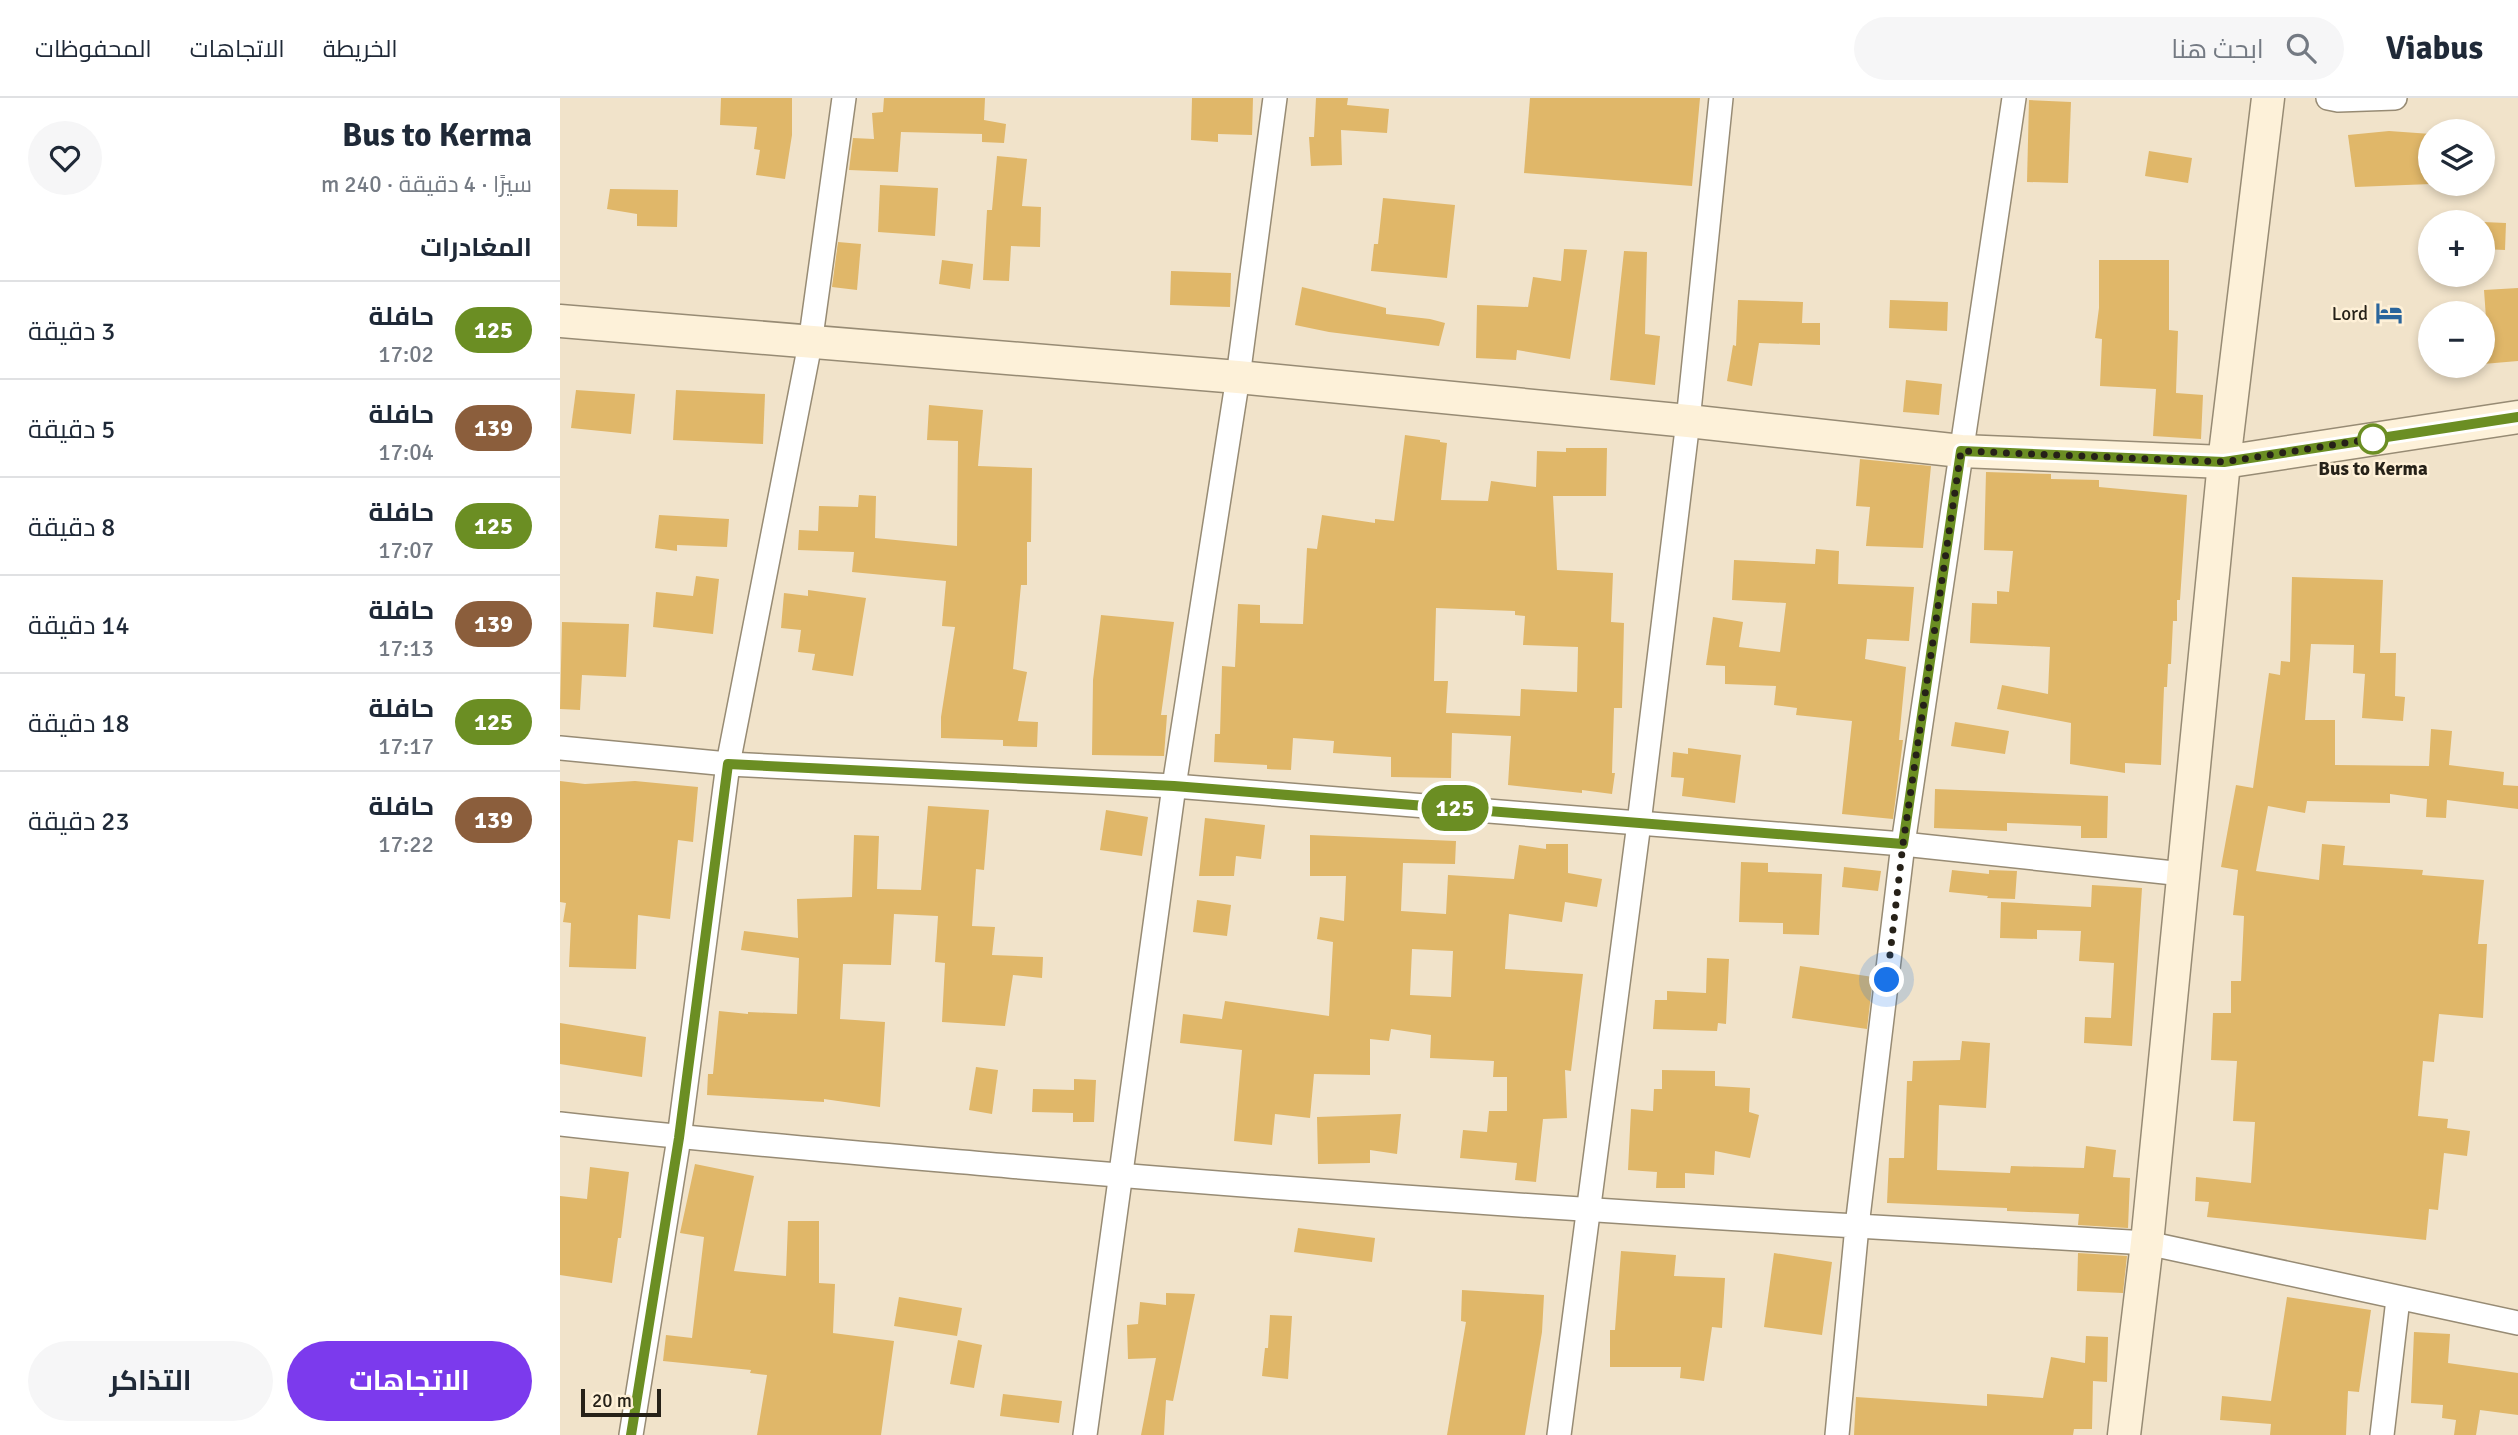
<!DOCTYPE html>
<html lang="ar">
<head>
<meta charset="utf-8">
<style>
	:root { --surface:#fff; --page:#f6f6f7; --text:#1f2937; --muted:#747a83; --line:#e0e1e3; --accent:#7c3aed }
	body { margin:0; font-family:Signika,Cairo,sans-serif; background:var(--page); color:var(--text); direction:rtl; height:100vh; display:flex; flex-direction:column; font-size:26px; white-space:nowrap }
	* { box-sizing:border-box; margin:0 }
	p { font-size:23px; color:var(--muted) }
	.icon { flex:none; width:38px; height:38px; fill:none; stroke:currentColor; stroke-width:2; stroke-linecap:round; stroke-linejoin:round }
	.map { position:relative; flex:1; overflow:hidden; direction:ltr }
	.panel { display:flex; flex-direction:column; background:var(--surface); width:560px }
	.panel>* { flex:none }
	.badge { padding:0 14px; border-radius:23px; font-size:24px; line-height:46px }
	.buttons { position:absolute; left:1858px; top:21px; display:grid; gap:14px }
	.buttons a { display:grid; place-items:center; width:77px; height:77px; border-radius:50%; background:var(--surface); box-shadow:0 4px 10px #0003; font-size:35px }
	.scale { position:absolute; left:21px; bottom:18px; width:80px; box-sizing:border-box; padding-left:7px; border:4px solid #262118; border-top:0; font-size:19px; line-height:24px; white-space:nowrap; color:#262118; -webkit-text-stroke:5px #fef0d7; paint-order:stroke }
	.you { position:absolute; width:35px; height:35px; margin:-18px; border:5px solid #fff; border-radius:50%; background:#1a73e8; box-shadow:0 0 0 10px #1a73e833 }
	.map>.badge { position:absolute; translate:-50% -50%; box-shadow:0 0 0 4px #fff }
	h2 { padding:0 28px; font-size:26px; line-height:63px }
	.round { display:grid; place-items:center; flex:none; width:74px; height:74px; border-radius:37px; background:var(--page) }
	.overview { display:flex; align-items:center; justify-content:space-between; height:119px; padding:0 28px }
	h1 { font-size:33px; font-weight:700; line-height:52px }
	.cta { display:flex; gap:14px; margin-top:auto; padding:14px 28px }
	.cta a { flex:1; height:80px; border-radius:42px; background:var(--accent); color:#fff; font-size:28px; font-weight:700; line-height:80px; text-align:center }
	.cta a+a { background:var(--page); color:var(--text) }
	ul { padding:0; list-style:none }
	li { display:flex; align-items:center; gap:21px; height:98px; padding:0 28px; border-top:2px solid var(--line) }
	li div { flex:1 }
	li b { display:block; font-size:26px }
	li em { font-style:normal }
	li .badge { min-width:77px; font-weight:700; text-align:center }
	header { display:flex; align-items:center; gap:42px; box-sizing:border-box; height:98px; padding:0 35px; background:var(--surface); border-bottom:2px solid var(--line) }
	header strong { font-size:33px }
	nav { display:flex; gap:38px; margin-inline-start:auto; font-size:24px }
	.search { width:490px; height:63px; background:var(--page); display:flex; align-items:center; gap:18px; box-sizing:border-box; padding:0 24px; border-radius:38px; color:var(--muted); font-size:26px }
	main { display:flex; flex:1; min-height:0 }
	.map>svg:first-child { display:block }
	.building { fill:#e0b769; fill-rule:evenodd }
	.lines { fill:none; stroke-linecap:round; stroke-linejoin:round }
	.street-casing { stroke:#978b74; stroke-width:26 }
	.secondary-casing { stroke:#978b74; stroke-width:35 }
	.street { stroke:#fff; stroke-width:23 }
	.secondary { stroke:#fdf1d9; stroke-width:32 }
	.line-casing { stroke:#fff; stroke-width:16 }
	.line { stroke:#6b8e23; stroke-width:10 }
	.walk { stroke:#262118; stroke-width:7; stroke-dasharray:0 12.6 }
	.stop-dot { fill:#fff; stroke:#6b8e23; stroke-width:3.5 }
	.labels { text-anchor:middle; stroke-width:5; stroke-linejoin:round; paint-order:stroke }
	.poi-label { font-size:19px; fill:#262118; stroke:#fef0d7; text-anchor:end }
	.stop-label { font-size:19px; font-weight:bold; fill:#262118; stroke:#fef0d7 }
</style>
</head>
<body>
<header>
<strong>Viabus</strong>
<div class="search"><svg class="icon" aria-label="search" viewBox="0 0 24 24"><circle cx="10" cy="10" r="6"/><path d="M15 15l6 6"/></svg>ابحث هنا</div>
<nav><a>الخريطة</a><a>الاتجاهات</a><a>المحفوظات</a></nav>
</header>
<main>
<div class="map">
<svg width="1958" height="1337" viewBox="0 0 1958 1337">
	<rect width="100%" height="100%" fill="#f1e3ca"/>
	<g class="building">
		<path d="M161,0h71v37l-7,44 -29,-4 4,-25 -6,-1 3,-22 -37,-2z"/>
		<path d="M324,0h101l-1,22 22,4 -2,19 -22,-1v-8l-81,-2 -3,40 -49,-2 4,-32 21,1 -2,-26 11,-1z"/>
		<path d="M632,0h61l-1,37 -34,-1v8l-27,-2z"/>
		<path d="M756,0h32l-1,7 42,4 -2,24 -46,-3 1,35 -31,1 -2,-29h5z"/>
		<path d="M970,0h170l-8,88 -168,-13z"/>
		<path d="M1469,2l42,2 -3,81 -41,-1z"/>
		<path d="M1829,33l42,3v50l-76,3 -7,-52z"/>
		<path d="M1589,53l43,7 -4,25 -43,-7z"/>
		<path d="M437,58l30,3 -5,47 19,1 -1,40 -29,-1 -2,35 -26,-1 4,-70h5z"/>
		<path d="M320,87l58,3 -3,48 -57,-4z"/>
		<path d="M50,91l68,1 -1,37 -40,-1v-12l-30,-5z"/>
		<path d="M823,100l72,7 -8,73 -76,-7 3,-27h4z"/>
		<path d="M1923,124l23,1 -1,27 -22,-1z"/>
		<path d="M278,144l23,2 -4,46 -25,-3z"/>
		<path d="M1004,151l23,1 -17,109 -53,-9 -1,10 -40,-2 1,-53 51,2 5,-30 28,4z"/>
		<path d="M1064,153l23,1 -2,82 15,2 -5,49 -45,-5z"/>
		<path d="M382,162l31,4 -3,25 -31,-5z"/>
		<path d="M1539,162h70v70l9,1 -2,62 27,2 -2,44 -48,-3 3,-47 -56,-3 2,-47 -7,-1 4,-30z"/>
		<path d="M611,173l60,2 -1,34 -60,-2z"/>
		<path d="M742,189l84,21v6l44,5 15,4 -6,23 -110,-14 -34,-7z"/>
		<path d="M1958,190v73l-35,3v-46h3l-2,-28z"/>
		<path d="M1178,202l65,2 -1,21h18v22l-61,-2 -7,43 -25,-5 6,-36 3,1z"/>
		<path d="M1330,202l58,2 -1,29 -58,-3z"/>
		<path d="M1346,282l36,4 -3,31 -36,-3z"/>
		<path d="M16,292l59,4 -4,40 -60,-6z"/>
		<path d="M116,292l89,4 -2,50 -90,-4z"/>
		<path d="M369,307l54,5 -5,56 54,2 -1,74h-4v43h-6l-8,84 14,3 -9,49 20,1 -1,25 -34,-1v-6l-62,-2v-21l14,-90 -13,-1 4,-45 -94,-9 2,-20 -56,-2 1,-20 19,1 1,-25 39,1 1,-12 17,1 -1,42 82,8 1,-105 -31,-1z"/>
		<path d="M845,337l35,5v2l7,1 -6,57 47,1 3,-20 45,6 1,-36 29,1v-4h41l-1,48h-53l4,74 56,3 -2,49 13,1 -2,85h-8l-2,65h3l-3,21 -30,-4v3l-74,-8 3,-49 -59,-3 -1,45 -60,-1v-20l-58,-4 1,-12 -41,-3 -2,32 -24,-1v-4l-53,-3 1,-28h5l2,-68 13,1 3,-63 22,1v18l43,1 4,-76 10,1 5,-34 53,8v-4l19,2zM876,510l79,3v4l10,1 -2,29 55,2 -1,45 -56,-3 -1,27 -74,-3 2,-32h-14z"/>
		<path d="M1300,361l71,7 -8,82 -57,-2 4,-39 -14,-1z"/>
		<path d="M1426,374l65,2v5l48,1v7l88,8 -7,105h-3v21h-4l-2,43h-3l-1,23h-3l-3,78 -36,-2v10l-55,-9 1,-41 -74,-14 5,-24 46,9 2,-47 -80,-4 2,-40 25,1v-13l12,1 4,-41 -29,-1z"/>
		<path d="M99,417l70,4 -2,28 -50,-2v6l-22,-3z"/>
		<path d="M1256,451l23,2 -1,33 76,3 -5,54 -42,-2 -2,20 41,8 -7,73h4l-10,79 -51,-5 10,-93 -56,-6 1,-7 -23,-3 2,-19 -51,-2v-18l-19,-1 7,-48 30,5 -4,25 41,5 6,-49 -54,-3 2,-40 81,4z"/>
		<path d="M136,478l23,3 -6,55 -60,-7 3,-35 37,4z"/>
		<path d="M1732,479l91,3 -3,73h16l-1,43 10,1 -2,24 -41,-3 3,-44 -12,-1 1,-28 -43,-1 -6,76h30v45l94,1 2,-37 21,2 -3,34 55,7 -1,13 15,1v23l-71,-9 -1,18 -20,-1 1,-18 -37,-5v9l-83,-2 -2,12 -37,-7 -12,65 63,9 3,-36 23,2 -2,19 80,5 -1,5 62,5 -6,64h9l-4,74 -44,-4 -5,48 -11,-1 -5,55 30,3 -1,9 23,3 -3,25 -23,-3 -6,57 -9,-1 -3,31 -219,-23 2,-15 -14,-1 1,-24 55,6 4,-61 -22,-1 4,-60 -26,-1 2,-47h18v-32h10l3,-65 -11,-1 5,-45 -17,-3 15,-82 17,3 16,-115 11,2 1,-14 9,1z"/>
		<path d="M248,492l58,8 -13,78 -41,-6 3,-16 -17,-2 3,-22 -20,-2 3,-35 24,3z"/>
		<path d="M541,517l73,7 -13,93h6l-3,41 -72,-1 1,-75z"/>
		<path d="M2,524l67,2 -3,53 -44,-2 -2,35 -20,-1z"/>
		<path d="M1395,624l54,9 -4,23 -54,-8z"/>
		<path d="M1128,650l53,7 -6,48 -53,-7 2,-18 -13,-1 2,-25 15,2z"/>
		<path d="M0,683l25,3 50,-3 63,6 -5,55 -15,-2 -8,79 -32,-4 -2,54 -67,-2 2,-44 -8,-1 3,-19 -6,-1z"/>
		<path d="M1375,691l173,7 -1,42h-26v-12l-74,-3v8l-73,-3z"/>
		<path d="M368,708l61,4 -5,60 -8,-1 -4,57 23,1 -3,28 51,2 -1,21 -29,-3 -8,51 -63,-4 3,-59 -10,-1 3,-46 -44,-2 -3,51 -48,-1 -3,55 45,3 -5,85 -56,-8v3l-117,-7 1,-21h5l6,-63 29,3v-2l49,2 2,-56 -58,-8 3,-19 54,7 -1,-39 55,-2 2,-62 25,1 -2,53 44,1z"/>
		<path d="M546,712l42,7 -6,39 -42,-6z"/>
		<path d="M645,720l60,7 -4,34 -25,-3 -2,20h-35z"/>
		<path d="M750,737l146,6 -1,23 -52,-1 -2,48 45,3 2,-39 66,4 5,-34 27,4v-5h22v29l34,6 -5,28 -32,-5 -3,20 -53,-8 -4,55 78,5 -12,97 -6,-1 2,48 -24,1 -7,63 -21,-2 2,-17 -57,-5 3,-28 24,2 2,-21h18v-34h-14l1,-16 -64,-3 1,-23 -40,-6 -2,12 -19,-2v36l-56,-1 -4,44 -35,-4 -3,31 -38,-4 8,-91 -62,-7 3,-29 39,5 3,-18 104,15 4,-74 -16,-3 3,-22 24,4 2,-45h-36zM852,851l41,2 -2,46 -41,-2z"/>
		<path d="M1181,764l27,1v9l54,2 -3,61 -36,-1v-11l-44,-1z"/>
		<path d="M1284,769l37,4 -3,20 -36,-4z"/>
		<path d="M1392,772l37,4v-4l28,1 -2,28 -28,-1 1,-2 -39,-4z"/>
		<path d="M1532,787l50,3 -10,158 -48,-3 1,-26 26,1 3,-55 -35,-2 2,-30 -44,-1v9l-37,-1 1,-36 90,5z"/>
		<path d="M637,802l34,5 -4,31 -34,-4z"/>
		<path d="M1147,860l22,1 -3,65 -8,-1 -1,8 -64,-2 2,-29h12v-9l39,2z"/>
		<path d="M1240,868l73,11 -6,52 -75,-11z"/>
		<path d="M0,925l86,14 -4,40 -82,-13z"/>
		<path d="M1402,943l28,2 -4,65 -47,-3 -2,65 73,3 1,-7 73,2 2,-22 30,4 -3,27 17,1 -2,50 -50,-3 1,-11 -72,-3v-3l-120,-5 2,-45h15l3,-77h5l1,-20 47,-1z"/>
		<path d="M416,969l22,3 -6,44 -23,-4z"/>
		<path d="M1102,972l53,1v15l35,2 -1,24 10,3 -9,43 -35,-7 -1,24 -29,-2v15h-29l1,-16 -29,-2 3,-61 22,2 1,-22h8z"/>
		<path d="M514,981l22,1 -2,42h-21v-9l-41,-1 1,-23 41,1z"/>
		<path d="M841,1016l-4,40 -27,-4v13l-52,1 -1,-47z"/>
		<path d="M135,1066l59,12 -20,95 52,5 2,-55h31v62l16,1 -2,49 61,8 -13,94h-124l10,-60 -17,-2 1,-3 -88,-9 3,-26 26,3 12,-101 -24,-4z"/>
		<path d="M30,1069l39,5 -8,66h-3l-6,45 -52,-8v-79l27,3z"/>
		<path d="M738,1130l77,10 -3,24 -78,-10z"/>
		<path d="M1061,1153l55,4 -2,21 51,2 -3,50 -10,-1 -8,54 -24,-3 1,-11h-71v-37h5z"/>
		<path d="M1214,1155l58,9 -10,73 -58,-8z"/>
		<path d="M1518,1155l49,3 -4,37 -46,-2z"/>
		<path d="M902,1192l82,5 -2,37 -17,103h-78l19,-113 -5,-1z"/>
		<path d="M606,1195l29,1 -22,107 -7,-1 -2,35h-23l15,-77 -28,1 -1,-34 11,-1 2,-22 26,3z"/>
		<path d="M339,1199l63,11 -5,28 -63,-10z"/>
		<path d="M1727,1199l84,13 -12,82 -11,-1 -2,44h-76l1,-11 -51,-4 2,-24 49,5z"/>
		<path d="M710,1217l22,1 -4,63 -26,-3 3,-28h3z"/>
		<path d="M1854,1234l36,2 -2,29 70,10v42l-38,-5 -4,25h-22l2,-15 -14,-2 1,-13 -32,-2z"/>
		<path d="M1526,1238l22,1 -1,45 -14,-1 -1,48h-18l-1,6h-219l2,-38 131,9v-12l56,4 8,-41 34,6z"/>
		<path d="M398,1242l24,5 -8,43 -24,-4z"/>
		<path d="M443,1296l59,7 -3,22 -59,-7z"/>
	</g>
	<g class="lines">
		<defs>
			<g id="street">
				<path d="M1454,0l-111,746 -46,382 290,17 371,80"/>
				<path d="M1768,0l10,2 57,-2"/>
				<path d="M0,650l168,16 446,22 729,58 280,30"/>
				<path d="M0,1026c149,17 299,29 449,42 283,24 565,44 848,60l-20,209"/>
				<path d="M71,1337l48,-297 49,-374 82,-420 34,-246"/>
				<path d="M525,1337l89,-649 64,-409 37,-279"/>
				<path d="M999,1337l80,-612 49,-402 33,-323"/>
				<path d="M1822,1337l16,-136"/>
			</g>
			<g id="secondary">
				<path d="M0,223l678,56 450,44 273,30 263,11 294,-45"/>
				<path d="M1564,1337l23,-192 77,-781 44,-364"/>
			</g>
		</defs>
		<use href="#street" class="street-casing"/>
		<use href="#secondary" class="secondary-casing"/>
		<use href="#street" class="street"/>
		<use href="#secondary" class="secondary"/>
	</g>
	<g class="lines">
		<defs>
			<path id="line" d="M71,1337l48,-297 49,-374 446,22 729,58 58,-393 263,11 294,-45"/>
		</defs>
		<use href="#line" class="line-casing"/>
		<use href="#line" class="line"/>
		<path class="walk" d="M1327,882l16,-136 58,-393 263,11 160,-25 -11,2"/>
	</g>
	<defs>
		<symbol id="hotel-bare" viewBox="-9 -9 18 18"><path d="M-6-4.5h1.5V1H6V5H4.5V3h-9V5H-6ZM-4 0a1.8 1.8 0 1 1 3.6 0ZM.5 0V-2.5h3Q6-2.5 6 0Z" fill="#2a659c" stroke="#fef0d7" stroke-width="2.5" paint-order="stroke"/></symbol>
	</defs>
	<g fill-rule="evenodd">
		<use href="#hotel-bare" x="1810" y="196" width="38" height="38"/>
	</g>
	<circle class="stop-dot" cx="1813" cy="341" r="14"/>
	<g class="labels">
		<g class="poi-label">
			<text x="1808" y="222">Lord</text>
		</g>
		<g class="stop-label">
			<text x="1813" y="377">Bus to Kerma</text>
		</g>
	</g>
</svg>
<div class="buttons">
<a><svg class="icon" aria-label="layers" viewBox="0 0 24 24"><path d="M12 4l9 5-9 5-9-5zM3 14l9 5 9-5"/></svg></a>
<a>+</a>
<a>−</a>
</div>
<div class="scale">20 m</div>
<div class="you" style="left:1327px;top:882px"></div>
<b class="badge" style="left:895px;top:710px;background:#6b8e23;color:#fff">125</b>
</div>
<section class="panel">
<div class="overview"><div><h1>Bus to Kerma</h1><p>سيرًا · 4 دقيقة · 240 m</p></div><a class="round"><svg class="icon" aria-label="heart" viewBox="0 0 24 24"><path d="M12 20l-8-8c-3-5 5-10 8-4 3-6 11-1 8 4z"/></svg></a></div>
<h2>المغادرات</h2>
<ul>
<li><span class="badge" style="background:#6b8e23;color:#fff">125</span><div><b>حافلة</b><p>17:02</p></div><em>3 دقيقة</em></li>
<li><span class="badge" style="background:#8b5e3c;color:#fff">139</span><div><b>حافلة</b><p>17:04</p></div><em>5 دقيقة</em></li>
<li><span class="badge" style="background:#6b8e23;color:#fff">125</span><div><b>حافلة</b><p>17:07</p></div><em>8 دقيقة</em></li>
<li><span class="badge" style="background:#8b5e3c;color:#fff">139</span><div><b>حافلة</b><p>17:13</p></div><em>14 دقيقة</em></li>
<li><span class="badge" style="background:#6b8e23;color:#fff">125</span><div><b>حافلة</b><p>17:17</p></div><em>18 دقيقة</em></li>
<li><span class="badge" style="background:#8b5e3c;color:#fff">139</span><div><b>حافلة</b><p>17:22</p></div><em>23 دقيقة</em></li>
</ul>
<div class="cta"><a>الاتجاهات</a><a>التذاكر</a></div>
</section>
</main>
</body>
</html>
